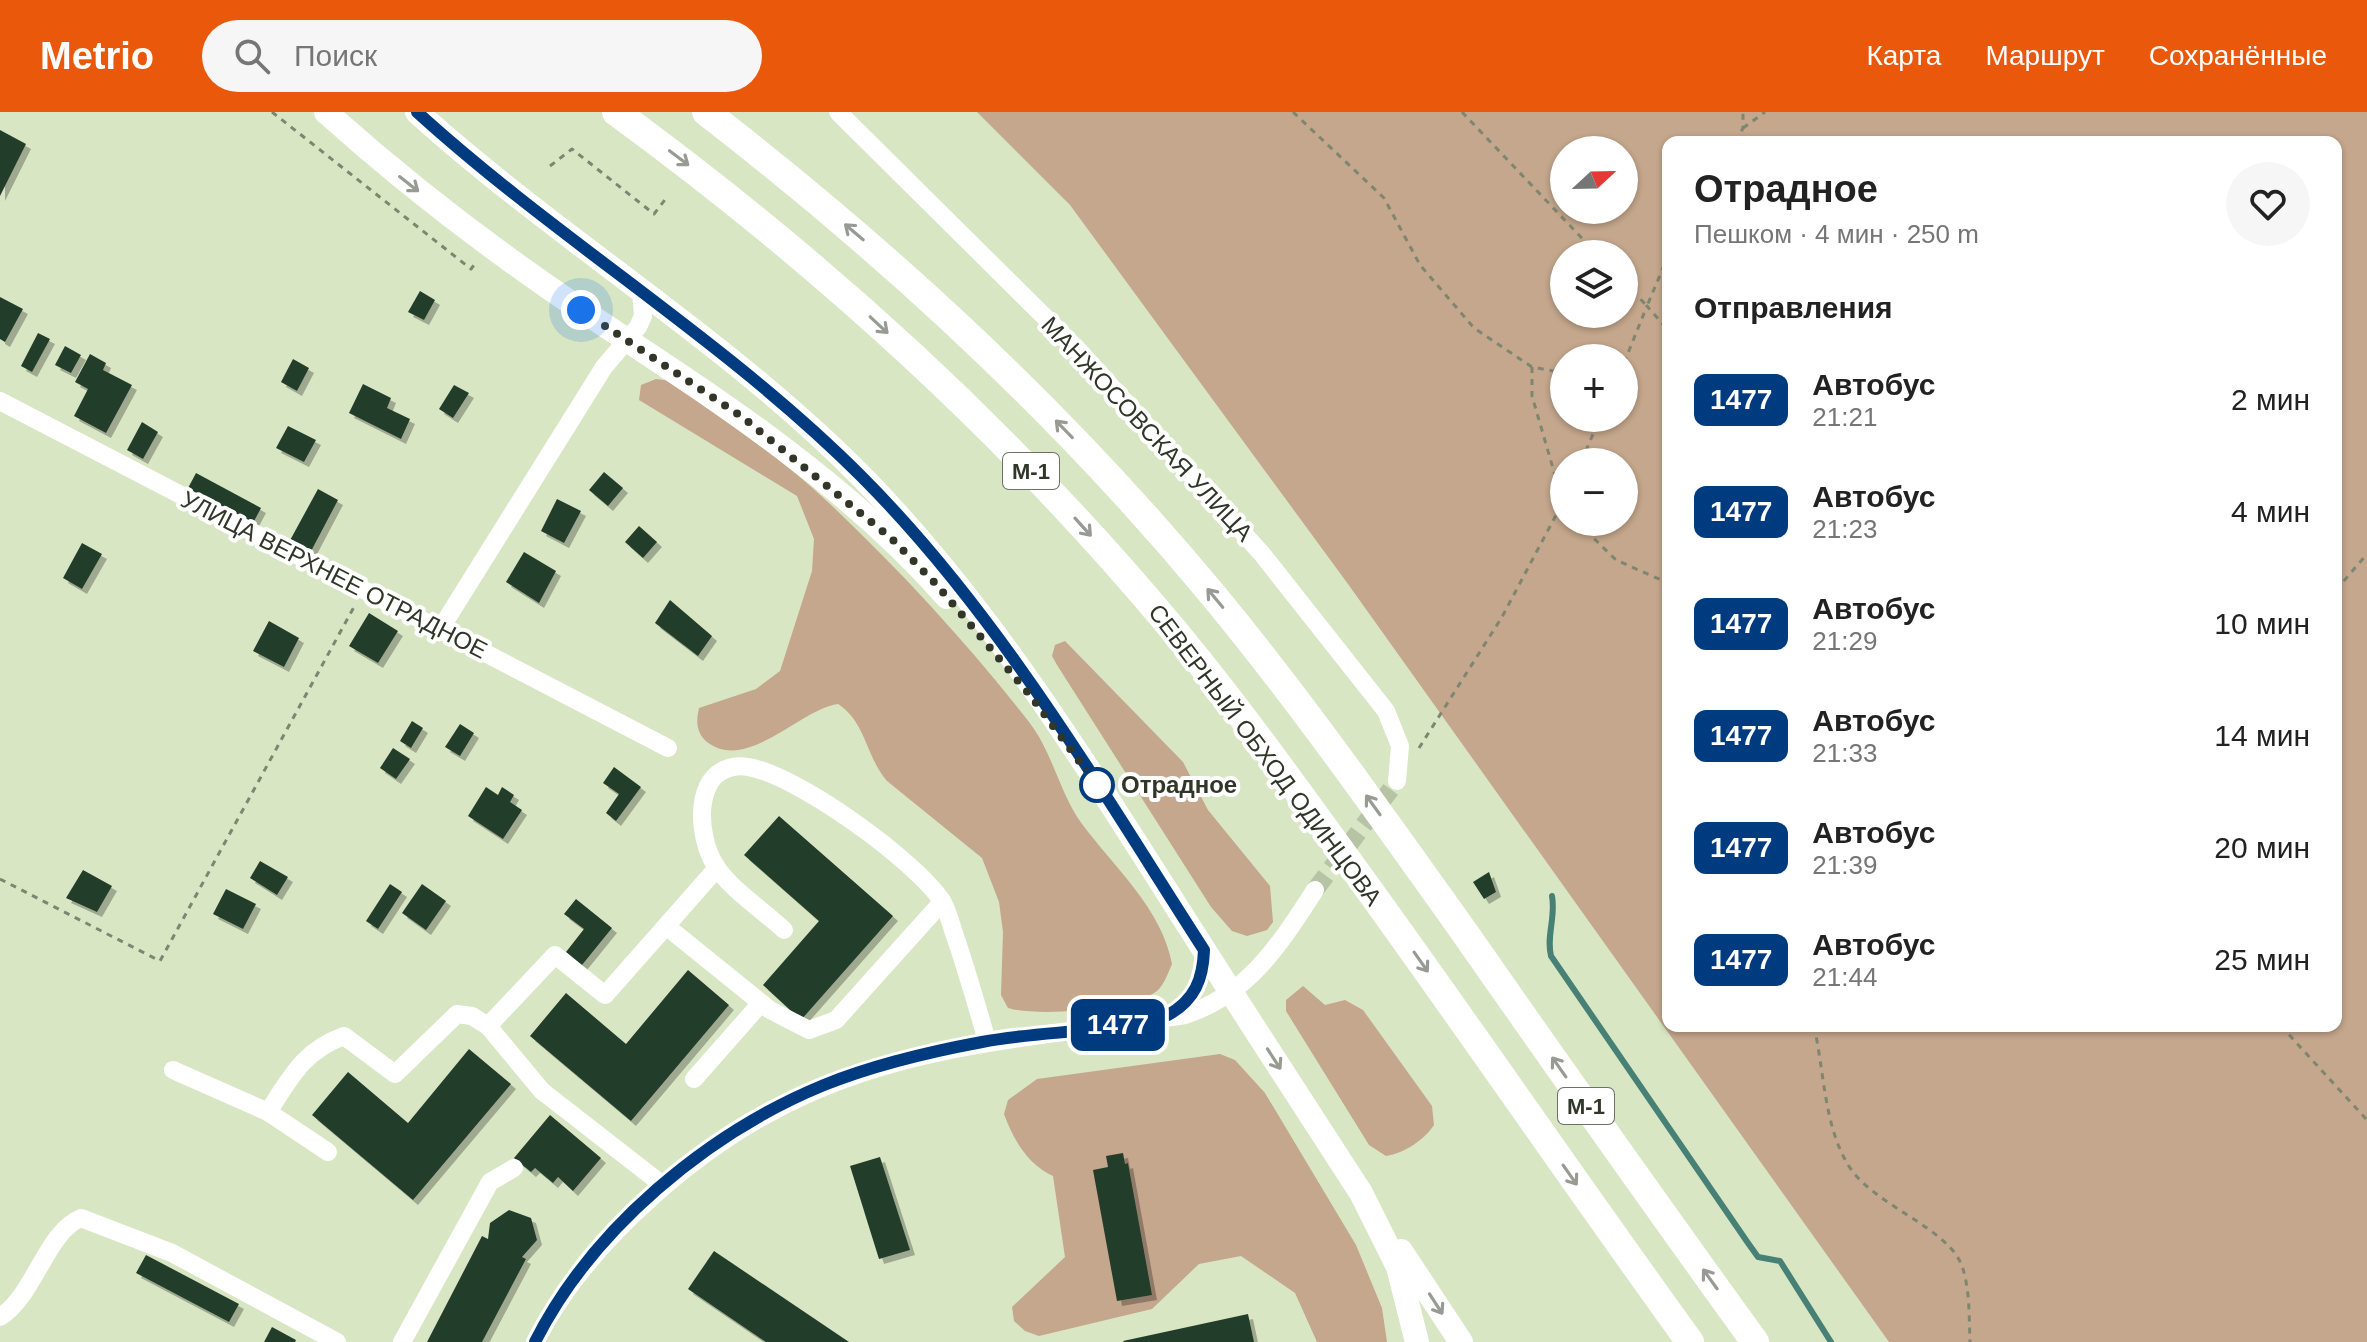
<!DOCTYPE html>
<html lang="ru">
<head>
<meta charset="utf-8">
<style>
	:root { --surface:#fff; --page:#f6f6f6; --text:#222; --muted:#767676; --accent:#ea580c }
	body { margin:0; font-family:Arial,sans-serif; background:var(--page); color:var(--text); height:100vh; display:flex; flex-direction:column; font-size:30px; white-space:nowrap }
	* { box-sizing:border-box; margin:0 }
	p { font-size:26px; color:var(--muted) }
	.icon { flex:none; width:44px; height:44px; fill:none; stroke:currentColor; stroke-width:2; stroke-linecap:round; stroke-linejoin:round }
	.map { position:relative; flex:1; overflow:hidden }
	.sheet { position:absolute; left:1662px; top:24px; width:680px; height:896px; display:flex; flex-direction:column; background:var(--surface); border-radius:16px; box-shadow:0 2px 6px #0004 }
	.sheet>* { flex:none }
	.badge { padding:0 16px; border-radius:12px; font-size:28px; line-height:52px }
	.needle { width:52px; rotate:68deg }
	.controls { position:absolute; left:1550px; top:24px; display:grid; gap:16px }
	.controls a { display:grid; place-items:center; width:88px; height:88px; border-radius:50%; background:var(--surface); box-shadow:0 2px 6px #0004; font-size:40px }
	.you { position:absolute; width:40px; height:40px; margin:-20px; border:6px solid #fff; border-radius:50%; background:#1a73e8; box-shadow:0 0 0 12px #1a73e833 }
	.map>.badge { position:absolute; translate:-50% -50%; box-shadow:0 0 0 4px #fff }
	h2 { padding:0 32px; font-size:30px; line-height:72px }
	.round { display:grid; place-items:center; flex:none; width:84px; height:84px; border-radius:42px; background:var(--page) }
	.head { display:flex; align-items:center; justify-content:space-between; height:136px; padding:0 32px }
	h1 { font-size:38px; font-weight:600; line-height:60px }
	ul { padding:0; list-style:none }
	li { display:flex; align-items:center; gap:24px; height:112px; padding:0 32px }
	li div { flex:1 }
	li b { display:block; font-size:30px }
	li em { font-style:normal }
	li .badge { min-width:88px; font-weight:700; text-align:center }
	header { display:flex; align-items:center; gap:48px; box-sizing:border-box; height:112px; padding:0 40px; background:var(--accent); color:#fff }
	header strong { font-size:38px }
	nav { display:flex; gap:44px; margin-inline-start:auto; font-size:28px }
	.search { width:560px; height:72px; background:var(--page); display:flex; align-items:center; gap:20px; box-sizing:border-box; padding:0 28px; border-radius:44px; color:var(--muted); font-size:30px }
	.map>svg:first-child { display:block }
	.green { fill:#c4a78c; fill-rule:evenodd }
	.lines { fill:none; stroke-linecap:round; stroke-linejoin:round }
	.stream { stroke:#478175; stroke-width:6 }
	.building { fill:#233e2b; filter:url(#shadow) }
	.minor-tunnel { stroke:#b7c3a5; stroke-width:18; stroke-dasharray:18 9; stroke-linecap:butt }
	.path { stroke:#7e8670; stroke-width:3; stroke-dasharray:6 6; stroke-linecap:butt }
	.minor { stroke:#fff; stroke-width:18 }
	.major { stroke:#fff; stroke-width:24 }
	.highway { stroke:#fff; stroke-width:28 }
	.oneway { stroke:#989a94 }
	.line-casing { stroke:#fff; stroke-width:18 }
	.line { stroke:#003b80; stroke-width:12 }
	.walk { stroke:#313629; stroke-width:8; stroke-dasharray:0 14.4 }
	.stop-dot { fill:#fff; stroke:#003b80; stroke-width:4 }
	.labels { text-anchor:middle; stroke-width:8; stroke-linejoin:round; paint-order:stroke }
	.shield { fill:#fff; stroke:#6f7269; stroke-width:2 }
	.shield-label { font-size:22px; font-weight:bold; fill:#313629 }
	.street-label { font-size:24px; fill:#313629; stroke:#fff }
	.stop-label { font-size:24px; font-weight:bold; fill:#313629; stroke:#fff; text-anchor:start }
</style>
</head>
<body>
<header>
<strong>Metrio</strong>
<div class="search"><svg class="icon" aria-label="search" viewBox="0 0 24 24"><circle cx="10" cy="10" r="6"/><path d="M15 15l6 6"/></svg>Поиск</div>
<nav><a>Карта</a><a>Маршрут</a><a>Сохранённые</a></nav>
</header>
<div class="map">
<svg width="2367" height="1230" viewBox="0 0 2367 1230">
	<defs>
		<filter id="shadow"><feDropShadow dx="5" dy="5" stdDeviation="0" flood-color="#0004"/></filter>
	</defs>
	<rect width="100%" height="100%" fill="#d9e6c4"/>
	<g class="green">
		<path d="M977,0h1390v1230h-478l-541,-758 -278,-379zM2336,30v884h-668v-884zM1624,38v60h-60v-60zM1624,142v60h-60v-60zM1564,246h60v60h-60zM1624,350v60h-60v-60z"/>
		<path d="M656,267l16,2c52,40 110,77 157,122 71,67 140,142 200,219 24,31 30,70 53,102 32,43 80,85 90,140 -4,9 -8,21 -15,27 -24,19 -120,26 -149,17l-7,-13 2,-63 -4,-30 -17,-44 -95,-77c-21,-24 -21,-59 -49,-77 -38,5 -91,69 -131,38 -11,-10 -11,-20 -8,-34l57,-19 24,-18 32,-100 2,-32 -17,-43 -158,-96 2,-15z"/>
		<path d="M1065,529l118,121 25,48 62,76 3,36 -6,8 -20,6 -15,-5 -21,-24 -154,-242 -5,-9 3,-11z"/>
		<path d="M1303,874l22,19 20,-5 18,10 69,96 2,19c-10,15 -29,28 -48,31l-17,-11 -83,-134v-11z"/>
		<path d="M1220,942l15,6 30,33 91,152 26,63 5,34h-70l-22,-49 -54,-37 -42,8 -47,45 -113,27 -14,-5 -11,-10 -2,-14 53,-50 -12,-81c-25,-11 -40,-37 -49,-62l4,-14 29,-21z"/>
	</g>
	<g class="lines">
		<path class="stream" d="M1552,784c4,21 -6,40 -1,60l197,287 10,14 22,4 51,81"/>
	</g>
	<g class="building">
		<path d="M0,18l26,14 -26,52z"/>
		<path d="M420,179l15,9 -11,20 -16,-8z"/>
		<path d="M0,185l23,12 -18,33 -5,-3z"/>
		<path d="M38,221l12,6 -18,33 -11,-6z"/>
		<path d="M65,234l16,9 -10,18 -16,-8z"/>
		<path d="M90,242l16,9 -3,7 29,15 -26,48 -32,-17 14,-27 -13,-7z"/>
		<path d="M293,247l16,9 -12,23 -16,-9z"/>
		<path d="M363,272l28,14 -4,10 23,11 -9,20 -52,-26z"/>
		<path d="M454,273l15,8 -16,25 -14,-9z"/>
		<path d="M142,310l16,10 -15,27 -16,-9z"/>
		<path d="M288,314l28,14 -12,22 -28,-14z"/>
		<path d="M604,360l19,16 -15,18 -19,-16z"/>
		<path d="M196,361l65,35 -9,17 -65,-35z"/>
		<path d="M318,377l20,11 -29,55 -21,-11z"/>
		<path d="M557,387l24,12 -17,32 -23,-12z"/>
		<path d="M639,414l18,16 -14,16 -18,-16z"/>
		<path d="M82,431l20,11 -20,35 -19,-11z"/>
		<path d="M524,440l32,19 -17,32 -33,-21z"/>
		<path d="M670,488l42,36 -14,20 -43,-33z"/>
		<path d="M369,501l29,18 -20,32 -29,-17z"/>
		<path d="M269,509l30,17 -15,29 -31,-16z"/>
		<path d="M412,609l11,7 -12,20 -11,-7z"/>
		<path d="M460,612l14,9 -14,23 -15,-9z"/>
		<path d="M393,636l17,11 -14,20 -16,-11z"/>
		<path d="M614,655l27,20 -25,34 -10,-8 13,-19 -16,-11z"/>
		<path d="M486,675l12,8 4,-8 12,8 -4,7 12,8 -19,29 -35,-23z"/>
		<path d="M779,704l114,100 -92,104 -38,-35 56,-64 -75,-66z"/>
		<path d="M260,749l28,16 -11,18 -27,-17z"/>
		<path d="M83,758l29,16 -15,26 -31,-14z"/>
		<path d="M1489,760l7,20 -12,7 -11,-17z"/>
		<path d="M390,772l12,8 -24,37 -12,-8z"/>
		<path d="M422,772l24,17 -20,29 -24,-17z"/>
		<path d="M226,777l30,15 -13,25 -30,-15z"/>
		<path d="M576,787l36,29 -30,37 -16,-13 18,-23 -20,-15z"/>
		<path d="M688,858l41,35 -98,116 -101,-85 36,-43 60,51z"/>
		<path d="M469,937l42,35 -98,116 -101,-85 36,-43 60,51z"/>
		<path d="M550,1003l51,43 -28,33 -15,-14 -5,6 -18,-15 -4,4 -17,-14z"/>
		<path d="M1123,1041l2,11 3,-1 24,132 -35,6 -24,-131 15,-3 -2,-11z"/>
		<path d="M880,1045l30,93 -31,9 -29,-93z"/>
		<path d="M509,1098l22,8 6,22 -15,17 4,2 -44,83h-55l55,-106 6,3 2,-16z"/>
		<path d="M714,1139l135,91h-83l-78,-53z"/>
		<path d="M146,1143l93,49 -10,18 -93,-49z"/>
		<path d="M1248,1202l6,28h-130l-1,-1z"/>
		<path d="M272,1215l24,13 -1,2h-31z"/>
	</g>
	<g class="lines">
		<path class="minor-tunnel" d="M1315,778l82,-109"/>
		<g class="path">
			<path d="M272,0l199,157 6,-8"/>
			<path d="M1293,0l91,86 36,67 54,63 58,39 32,6"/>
			<path d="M1462,0l135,142"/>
			<path d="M1743,16l22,-16"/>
			<path d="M1736,30l7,-14v-16"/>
			<path d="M550,54l22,-17 82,65 13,-17"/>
			<path d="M1624,170l23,24 21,-50"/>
			<path d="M1624,251l23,-57 21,24"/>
			<path d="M1532,255v29l32,110"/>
			<path d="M1581,350l19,-44"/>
			<path d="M1577,410l39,38 52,23"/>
			<path d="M2336,478l31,-36"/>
			<path d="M1419,636l83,-131 62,-117"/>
			<path d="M0,767l160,82 194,-354"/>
			<path d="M1814,914c10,44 10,98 33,137 24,43 104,64 116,106 7,23 6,49 7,73"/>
			<path d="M2281,914l86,94"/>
		</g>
		<g class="minor">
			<path d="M838,0l243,241 181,201 124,157 14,35 -3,35"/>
			<path d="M0,289l668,347"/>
			<path d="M441,516l163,-261 34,-40 5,-11 -2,-26"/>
			<path d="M717,756l-51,58 104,84 39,20 27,-10 106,-118"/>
			<path d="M784,818c-19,-18 -53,-41 -67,-62 -15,-22 -20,-59 -9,-82 7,-15 23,-22 40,-19 48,7 168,94 194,134 6,10 9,24 13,35 12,35 22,70 32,105"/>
			<path d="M1170,902c26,-14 33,-37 34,-64"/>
			<path d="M488,914l54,65 122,95"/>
			<path d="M173,958l95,42c23,-35 35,-61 76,-76l51,38 62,-60 15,2 16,10 67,-71 50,40 61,-69"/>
			<path d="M694,967l67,-76"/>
			<path d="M268,1000l60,40"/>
			<path d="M0,1205c35,-22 46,-85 81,-99l91,35 165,89"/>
			<path d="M402,1230l88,-160 24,-14"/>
			<path d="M535,1230c29,-57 70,-103 117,-145 169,-152 322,-150 533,-182 64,-21 95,-71 130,-125"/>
		</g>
		<g class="major">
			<path d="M326,0c80,72 165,137 254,197 130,86 263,170 367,288"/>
			<path d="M417,0c143,129 310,228 445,365 119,121 211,267 302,410 65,103 131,204 197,306l37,74 19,75"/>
			<path d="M1401,1139l60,91"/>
		</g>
		<g class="highway">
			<path d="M616,0c205,150 393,321 555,515 60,72 115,148 170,224 118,162 231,328 349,491"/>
			<path d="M706,0c185,143 358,303 507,483 90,109 172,226 254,341 95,136 191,272 288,406"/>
		</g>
	</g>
	<defs><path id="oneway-shaft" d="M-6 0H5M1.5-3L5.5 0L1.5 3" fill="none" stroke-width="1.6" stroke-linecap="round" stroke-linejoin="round" transform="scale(2)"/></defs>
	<g class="oneway">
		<use href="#oneway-shaft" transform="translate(679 46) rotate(37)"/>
		<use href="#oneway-shaft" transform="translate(409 72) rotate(38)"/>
		<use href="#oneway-shaft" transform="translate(854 120) rotate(-140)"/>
		<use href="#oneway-shaft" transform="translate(879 213) rotate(43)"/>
		<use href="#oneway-shaft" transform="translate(1064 317) rotate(-134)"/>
		<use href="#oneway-shaft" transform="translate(1083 415) rotate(48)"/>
		<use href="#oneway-shaft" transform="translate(1215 486) rotate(-130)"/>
		<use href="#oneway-shaft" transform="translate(1373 693) rotate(-126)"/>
		<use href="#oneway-shaft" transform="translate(1421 850) rotate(55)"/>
		<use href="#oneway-shaft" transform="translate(1274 947) rotate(57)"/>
		<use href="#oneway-shaft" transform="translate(1559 955) rotate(-125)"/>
		<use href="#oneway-shaft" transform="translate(1570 1063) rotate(55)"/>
		<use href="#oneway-shaft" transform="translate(1710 1167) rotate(-126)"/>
		<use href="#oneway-shaft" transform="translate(1436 1192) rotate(57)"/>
	</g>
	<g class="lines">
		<defs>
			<path id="line" d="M417,0c142,129 308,228 444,364 138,138 238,311 343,474 -1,29 -9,50 -36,65 -59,19 -125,15 -186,27 -54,10 -106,22 -158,43 -117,48 -232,144 -289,257"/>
		</defs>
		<use href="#line" class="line-casing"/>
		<use href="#line" class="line"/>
		<path class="walk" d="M581,198l160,106 150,122 44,45 95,112 67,90"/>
	</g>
	<circle class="stop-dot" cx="1097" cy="673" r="16"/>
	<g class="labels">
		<g class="shield">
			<rect x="1003" y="341" width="56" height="36" rx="6"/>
			<rect x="1558" y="976" width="56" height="36" rx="6"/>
		</g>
		<g class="shield-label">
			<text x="1031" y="367">М-1</text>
			<text x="1586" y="1002">М-1</text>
		</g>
		<g class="street-label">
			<text transform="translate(1147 317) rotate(47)" y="8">МАНЖОСОВСКАЯ УЛИЦА</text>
			<text transform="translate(334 463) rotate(27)" y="8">УЛИЦА ВЕРХНЕЕ ОТРАДНОЕ</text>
			<text transform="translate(1265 643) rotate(53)" y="8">СЕВЕРНЫЙ ОБХОД ОДИНЦОВА</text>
		</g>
		<g class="stop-label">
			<text x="1121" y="681">Отрадное</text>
		</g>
	</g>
</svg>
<div class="controls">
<a><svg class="needle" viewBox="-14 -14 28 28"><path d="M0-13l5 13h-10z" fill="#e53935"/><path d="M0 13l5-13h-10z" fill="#767676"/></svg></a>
<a><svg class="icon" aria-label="layers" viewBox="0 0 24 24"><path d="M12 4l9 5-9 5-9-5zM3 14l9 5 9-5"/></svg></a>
<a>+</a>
<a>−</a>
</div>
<div class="you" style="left:581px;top:198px"></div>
<b class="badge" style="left:1118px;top:913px;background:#003b80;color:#fff">1477</b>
<section class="sheet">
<div class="head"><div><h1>Отрадное</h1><p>Пешком · 4 мин · 250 m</p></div><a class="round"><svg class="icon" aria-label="heart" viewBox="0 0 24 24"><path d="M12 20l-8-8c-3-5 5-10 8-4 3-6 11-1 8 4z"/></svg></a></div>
<h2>Отправления</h2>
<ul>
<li><span class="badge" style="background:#003b80;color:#fff">1477</span><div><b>Автобус</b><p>21:21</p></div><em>2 мин</em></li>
<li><span class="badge" style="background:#003b80;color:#fff">1477</span><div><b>Автобус</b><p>21:23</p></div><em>4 мин</em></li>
<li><span class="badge" style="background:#003b80;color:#fff">1477</span><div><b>Автобус</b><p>21:29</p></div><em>10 мин</em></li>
<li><span class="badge" style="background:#003b80;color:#fff">1477</span><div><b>Автобус</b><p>21:33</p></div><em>14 мин</em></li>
<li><span class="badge" style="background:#003b80;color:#fff">1477</span><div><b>Автобус</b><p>21:39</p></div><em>20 мин</em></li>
<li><span class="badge" style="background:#003b80;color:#fff">1477</span><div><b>Автобус</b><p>21:44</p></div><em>25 мин</em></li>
</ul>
</section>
</div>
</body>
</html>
